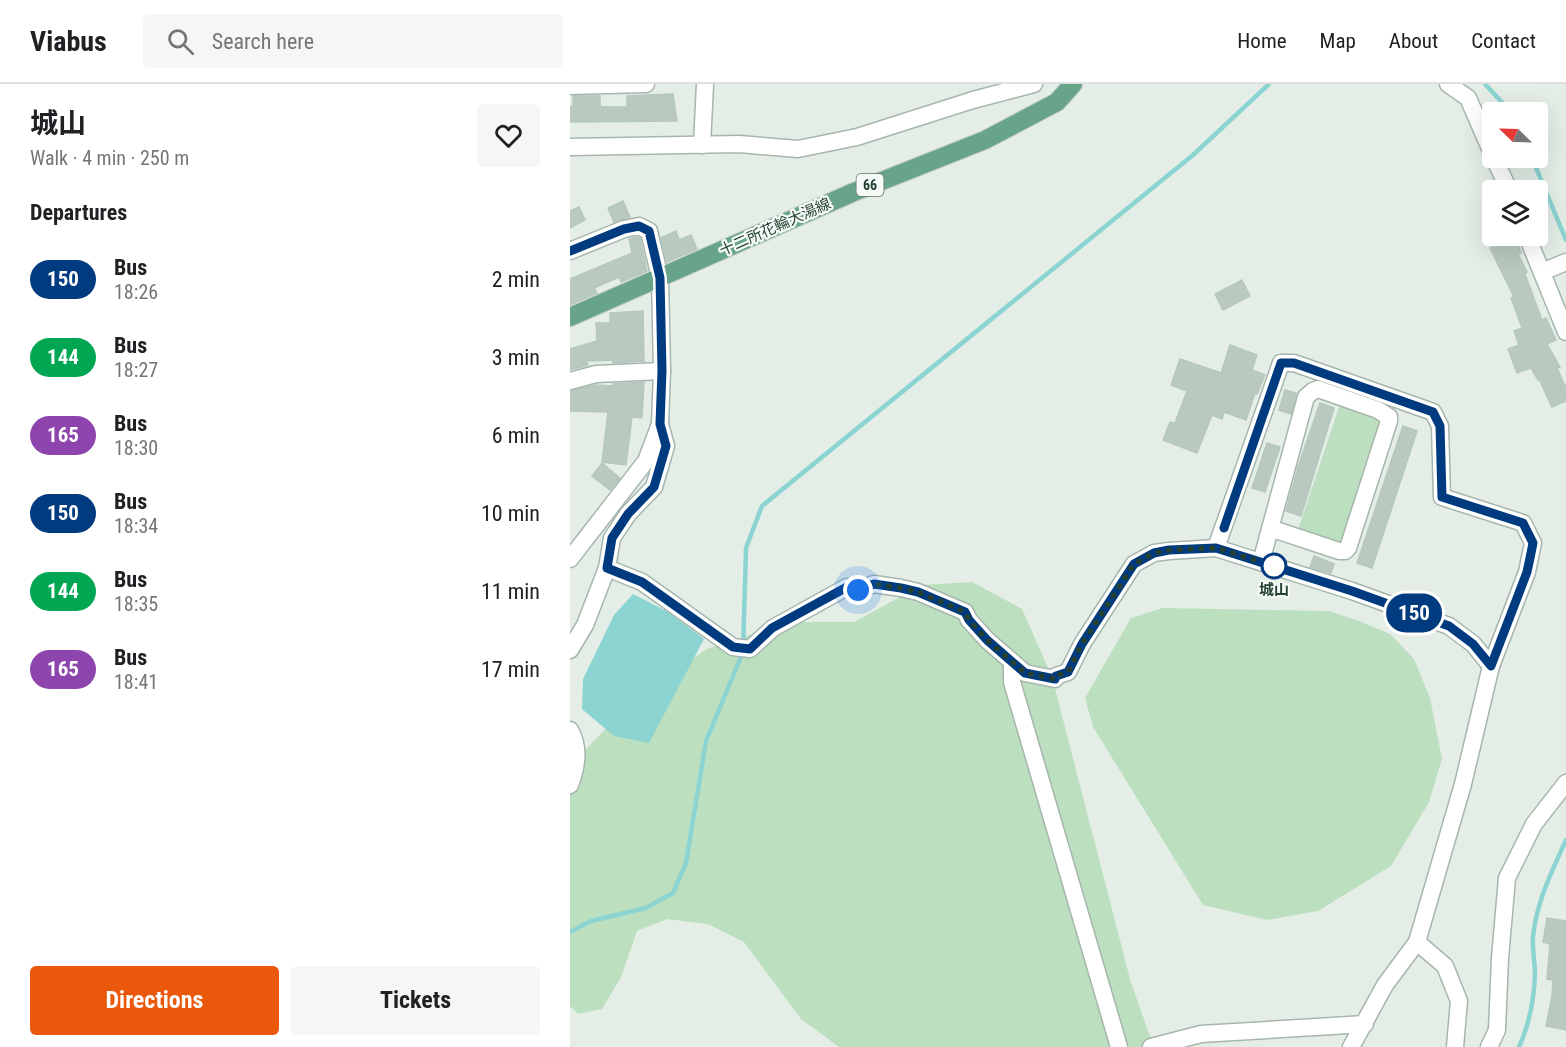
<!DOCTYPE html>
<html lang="en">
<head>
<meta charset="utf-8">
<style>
	:root { --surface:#fff; --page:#f6f6f6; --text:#202124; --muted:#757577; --line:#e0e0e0; --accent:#ea580c }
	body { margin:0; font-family:"Roboto Condensed","Noto Sans JP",sans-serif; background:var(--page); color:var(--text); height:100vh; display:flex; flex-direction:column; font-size:22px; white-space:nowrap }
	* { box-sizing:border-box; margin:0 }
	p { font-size:20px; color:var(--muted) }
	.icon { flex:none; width:33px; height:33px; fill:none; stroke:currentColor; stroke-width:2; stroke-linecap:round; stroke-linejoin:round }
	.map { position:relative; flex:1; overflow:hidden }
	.details { display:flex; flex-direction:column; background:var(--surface); width:570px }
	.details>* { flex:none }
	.badge { padding:0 12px; border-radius:20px; font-size:21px; line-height:39px }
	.needle { width:39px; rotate:293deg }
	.buttons { position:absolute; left:912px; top:18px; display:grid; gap:12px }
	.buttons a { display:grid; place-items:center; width:66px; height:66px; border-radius:6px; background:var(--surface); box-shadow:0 6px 24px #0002; font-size:30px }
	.you { position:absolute; width:30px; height:30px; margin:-15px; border:4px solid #fff; border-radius:50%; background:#1a73e8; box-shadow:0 0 0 9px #1a73e833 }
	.map>.badge { position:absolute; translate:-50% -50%; box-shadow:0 0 0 3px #fff }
	h2 { padding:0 30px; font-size:22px; line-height:54px }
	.round { display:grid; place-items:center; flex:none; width:63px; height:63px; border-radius:6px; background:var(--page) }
	.summary { display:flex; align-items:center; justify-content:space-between; height:102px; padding:0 30px }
	h1 { font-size:28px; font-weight:700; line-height:45px }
	.cta { display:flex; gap:12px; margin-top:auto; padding:12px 30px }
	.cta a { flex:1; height:69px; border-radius:6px; background:var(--accent); color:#fff; font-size:24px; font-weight:700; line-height:69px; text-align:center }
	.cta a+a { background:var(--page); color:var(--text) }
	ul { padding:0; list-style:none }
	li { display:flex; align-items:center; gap:18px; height:78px; padding:0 30px }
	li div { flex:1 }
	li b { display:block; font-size:22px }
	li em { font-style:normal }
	li .badge { min-width:66px; font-weight:700; text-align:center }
	header { display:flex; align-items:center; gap:36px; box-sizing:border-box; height:84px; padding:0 30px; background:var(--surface); border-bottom:2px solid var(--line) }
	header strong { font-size:28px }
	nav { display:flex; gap:33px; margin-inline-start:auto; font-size:21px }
	.search { width:420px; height:54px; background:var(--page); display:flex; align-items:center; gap:15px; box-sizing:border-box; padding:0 21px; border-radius:6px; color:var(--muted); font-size:22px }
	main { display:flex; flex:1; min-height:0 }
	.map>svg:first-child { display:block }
	.green { fill:#bcdfbf }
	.water { fill:#8bd4d1 }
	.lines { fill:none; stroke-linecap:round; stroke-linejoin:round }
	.stream { stroke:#8bd4d1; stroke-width:4.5 }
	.building { fill:#b9c9c0; stroke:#b6c8bd; stroke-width:1.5 }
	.minor-casing { stroke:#a6b6ad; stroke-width:19 }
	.major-casing { stroke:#c1cac6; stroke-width:20 }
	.minor { stroke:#fff; stroke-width:16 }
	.major { stroke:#67a489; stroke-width:18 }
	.line-casing { stroke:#fff; stroke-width:14 }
	.line { stroke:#003b80; stroke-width:9 }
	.walk { stroke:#234033; stroke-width:6; stroke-dasharray:0 10.8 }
	.stop-dot { fill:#fff; stroke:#003b80; stroke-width:3 }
	.labels { text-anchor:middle; stroke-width:4.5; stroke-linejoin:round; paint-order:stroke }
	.shield { fill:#f5faf6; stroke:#62786e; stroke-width:1.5 }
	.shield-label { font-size:14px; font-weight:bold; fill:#234033 }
	.street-label { font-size:15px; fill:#234033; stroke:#f5faf6 }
	.stop-label { font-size:15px; font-weight:bold; fill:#234033; stroke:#f5faf6 }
</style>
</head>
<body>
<header>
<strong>Viabus</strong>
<div class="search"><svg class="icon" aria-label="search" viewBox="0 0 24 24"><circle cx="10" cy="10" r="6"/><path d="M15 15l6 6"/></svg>Search here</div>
<nav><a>Home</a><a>Map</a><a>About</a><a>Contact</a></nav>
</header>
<main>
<section class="details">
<div class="summary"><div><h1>城山</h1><p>Walk · 4 min · 250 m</p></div><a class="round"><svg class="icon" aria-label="heart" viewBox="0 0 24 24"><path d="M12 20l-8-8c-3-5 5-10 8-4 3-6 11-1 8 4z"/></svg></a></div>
<h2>Departures</h2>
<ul>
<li><span class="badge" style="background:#003b80;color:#fff">150</span><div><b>Bus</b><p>18:26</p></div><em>2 min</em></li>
<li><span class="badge" style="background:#00a651;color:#fff">144</span><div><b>Bus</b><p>18:27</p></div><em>3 min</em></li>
<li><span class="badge" style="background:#8e44ad;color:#fff">165</span><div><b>Bus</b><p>18:30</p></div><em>6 min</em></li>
<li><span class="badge" style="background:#003b80;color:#fff">150</span><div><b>Bus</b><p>18:34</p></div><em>10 min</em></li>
<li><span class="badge" style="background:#00a651;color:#fff">144</span><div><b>Bus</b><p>18:35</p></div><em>11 min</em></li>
<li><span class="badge" style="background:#8e44ad;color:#fff">165</span><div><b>Bus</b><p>18:41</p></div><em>17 min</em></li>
</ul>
<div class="cta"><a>Directions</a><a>Tickets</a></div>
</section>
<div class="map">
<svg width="996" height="963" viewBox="0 0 996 963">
	<rect width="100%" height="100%" fill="#e4eee7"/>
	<g class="green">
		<path d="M771,317l41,14 -37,129 -47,-14z"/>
		<path d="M402,498l50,27 30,68 79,306 23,64h-315l-38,-28 -57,-77 -36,-18 -41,-5 -30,12 -16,46 -19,32 -24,5 -8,-8v-240l69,-72 68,-45 82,-27h65l68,-37z"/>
		<path d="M593,524l166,3 30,10 31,13 24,25 16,39 12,61 -13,43 -38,64 -73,45 -51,9 -64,-15 -110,-178 -8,-29 46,-80z"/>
	</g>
	<path class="water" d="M63,510l35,18 36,27 -55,104 -35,-7 -32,-27 1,-30 31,-64z"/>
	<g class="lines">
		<g class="stream">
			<path d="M915,0l26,28"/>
			<path d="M962,74l34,82"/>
			<path d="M0,848l21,-11 55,-13 27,-15 13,-30 20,-122 37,-89 3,-104 16,-42 431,-351 76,-71"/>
			<path d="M949,963c10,-22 15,-48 16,-73 0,-12 -3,-25 -2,-37 3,-34 19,-66 33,-97"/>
		</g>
	</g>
	<g class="building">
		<path d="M103,10l4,27 -107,1v-15l3,-1v-10h27v10l3,1h24v-11z"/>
		<path d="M53,117l7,16 -16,5 -6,-14z"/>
		<path d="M9,123l6,13 -15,8v-17z"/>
		<path d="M106,147l3,9 12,-5 6,14 -30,13 -6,-24z"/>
		<path d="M922,152h23l6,17 -3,1 9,18 -2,2 17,46 4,-2 10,22 -9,4 13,23 -3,1 9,20v13l-14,6 -13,-28 -1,1 -7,-12 -14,5 -9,-24 11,-4 -5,-14 8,-3 -11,-30 3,-1 -24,-49 6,-2z"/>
		<path d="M68,153l2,1 7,33 -26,11 -2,-5 -25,11 3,5 -27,12v-26l62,-26 -3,-14z"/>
		<path d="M672,196l8,16 -27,14 -8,-16z"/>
		<path d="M73,227l1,50 -31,2v-3l-27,1 2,4 -18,5v-21l27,-8 -1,-18h14v-10z"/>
		<path d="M660,261l27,10 -5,15 13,5 -8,19 -2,-1 -9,27 -22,-8 -2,7 -10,-4 -15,38 -34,-13 7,-18 5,1 12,-32 -16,-6 9,-26 41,14z"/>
		<path d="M74,298l-2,36 -10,-1 -6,48 -24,-3 6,-50 -38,-1v-20l26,-6 17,1v-2z"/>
		<path d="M715,306l11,3 -5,21 -12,-4z"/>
		<path d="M750,319l14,5 -33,108 -15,-5 12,-44z"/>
		<path d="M833,342l14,5 -45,137 -15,-5z"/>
		<path d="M697,359l13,4 -15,45 -13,-4z"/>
		<path d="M32,379l18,15 -10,12 -18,-14z"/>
		<path d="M744,472l20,8 -3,9 -21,-6z"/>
		<path d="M977,834l19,3v109l-20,-4 6,-30 1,-16 -6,-1 3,-35 -7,-2z"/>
	</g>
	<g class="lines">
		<defs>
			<g id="minor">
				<path d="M878,0l20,14 24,55"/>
				<path d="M0,2l76,-2"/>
				<path d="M132,61l3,-61"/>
				<path d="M0,63l169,-3 59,5 59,-12 116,-37 61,-16"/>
				<path d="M924,74l15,32"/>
				<path d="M957,152l39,96"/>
				<path d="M0,167l54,-22 15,-3 10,5 11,47 2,93 -2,53 6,22 -12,41 -26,27 -16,24 -5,30 -22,57 -15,25"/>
				<path d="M972,188l24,-10"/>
				<path d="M0,297l26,-7 66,-3"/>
				<path d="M646,464l65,-185h13l139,49 7,14 2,71 81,26 10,20 -6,29 -36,94"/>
				<path d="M0,475l76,-98 14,-37"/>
				<path d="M691,478l45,-165 7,-6 5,-2 60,21 11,7v4l-41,127 -3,3h-6l-69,-23"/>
				<path d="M37,484l35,14 91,65 17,2 23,-21 74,-41 11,3 16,-6 27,4 17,4 47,20 4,8 18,20 38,33 30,6 1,-3 12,-4 14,-28 52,-80 20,-11 15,-2 47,-3 136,43 97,35 24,18 18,22 -28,118 -46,158 -32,43 -34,62"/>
				<path d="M442,578v20l107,365"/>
				<path d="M0,646c10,18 7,36 0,55"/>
				<path d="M847,858l28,24 14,35 -4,46"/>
				<path d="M581,963l50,-13 164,-10"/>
				<path d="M919,963l8,-17 3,-72 7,-80 27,-54 32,-41"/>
			</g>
			<path id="major" d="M0,233l284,-125 131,-52 72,-38 16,-18"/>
		</defs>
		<use href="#minor" class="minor-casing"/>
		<use href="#major" class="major-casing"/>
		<use href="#minor" class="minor"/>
		<use href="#major" class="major"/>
	</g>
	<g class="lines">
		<defs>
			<path id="line" d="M0,167l54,-22 15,-3 10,5 11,47 2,93 -2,53 6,22 -12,41 -26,27 -16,24 -5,30 35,14 91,65 17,2 22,-21 75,-41 11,3 16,-6 27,4 17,4 47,20 4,8 18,20 38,33 30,6 1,-3 12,-4 14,-28 52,-80 20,-11 15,-3 47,-2 136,43 97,35 24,18 18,22 36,-94 3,-14 3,-15 -10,-20 -81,-26 -2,-71 -7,-14 -139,-49h-13l-57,165"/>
		</defs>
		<use href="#line" class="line-casing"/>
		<use href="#line" class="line"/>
		<path class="walk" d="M288,506l16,-6 27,4 17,4 47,20 4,8 18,20 38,33 30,6 1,-3 12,-4 14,-28 52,-80 20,-11 15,-3 47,-2 68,21 -10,-3"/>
	</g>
	<circle class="stop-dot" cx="704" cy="482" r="12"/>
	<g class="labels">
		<rect class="shield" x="286.5" y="90" width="27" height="22" rx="4.5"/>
		<g class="shield-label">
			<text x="300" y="106">66</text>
		</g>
		<g class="street-label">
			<text transform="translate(205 143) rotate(-24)" y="5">十二所花輪大湯線</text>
		</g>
		<g class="stop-label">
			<text x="704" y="511">城山</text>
		</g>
	</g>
</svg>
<div class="buttons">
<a><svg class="needle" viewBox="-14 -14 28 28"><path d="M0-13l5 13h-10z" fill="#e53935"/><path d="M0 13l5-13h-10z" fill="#757577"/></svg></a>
<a><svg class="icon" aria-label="layers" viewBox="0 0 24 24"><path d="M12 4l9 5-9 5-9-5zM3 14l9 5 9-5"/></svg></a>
</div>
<div class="you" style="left:288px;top:506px"></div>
<b class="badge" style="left:844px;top:529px;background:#003b80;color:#fff">150</b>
</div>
</main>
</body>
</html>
